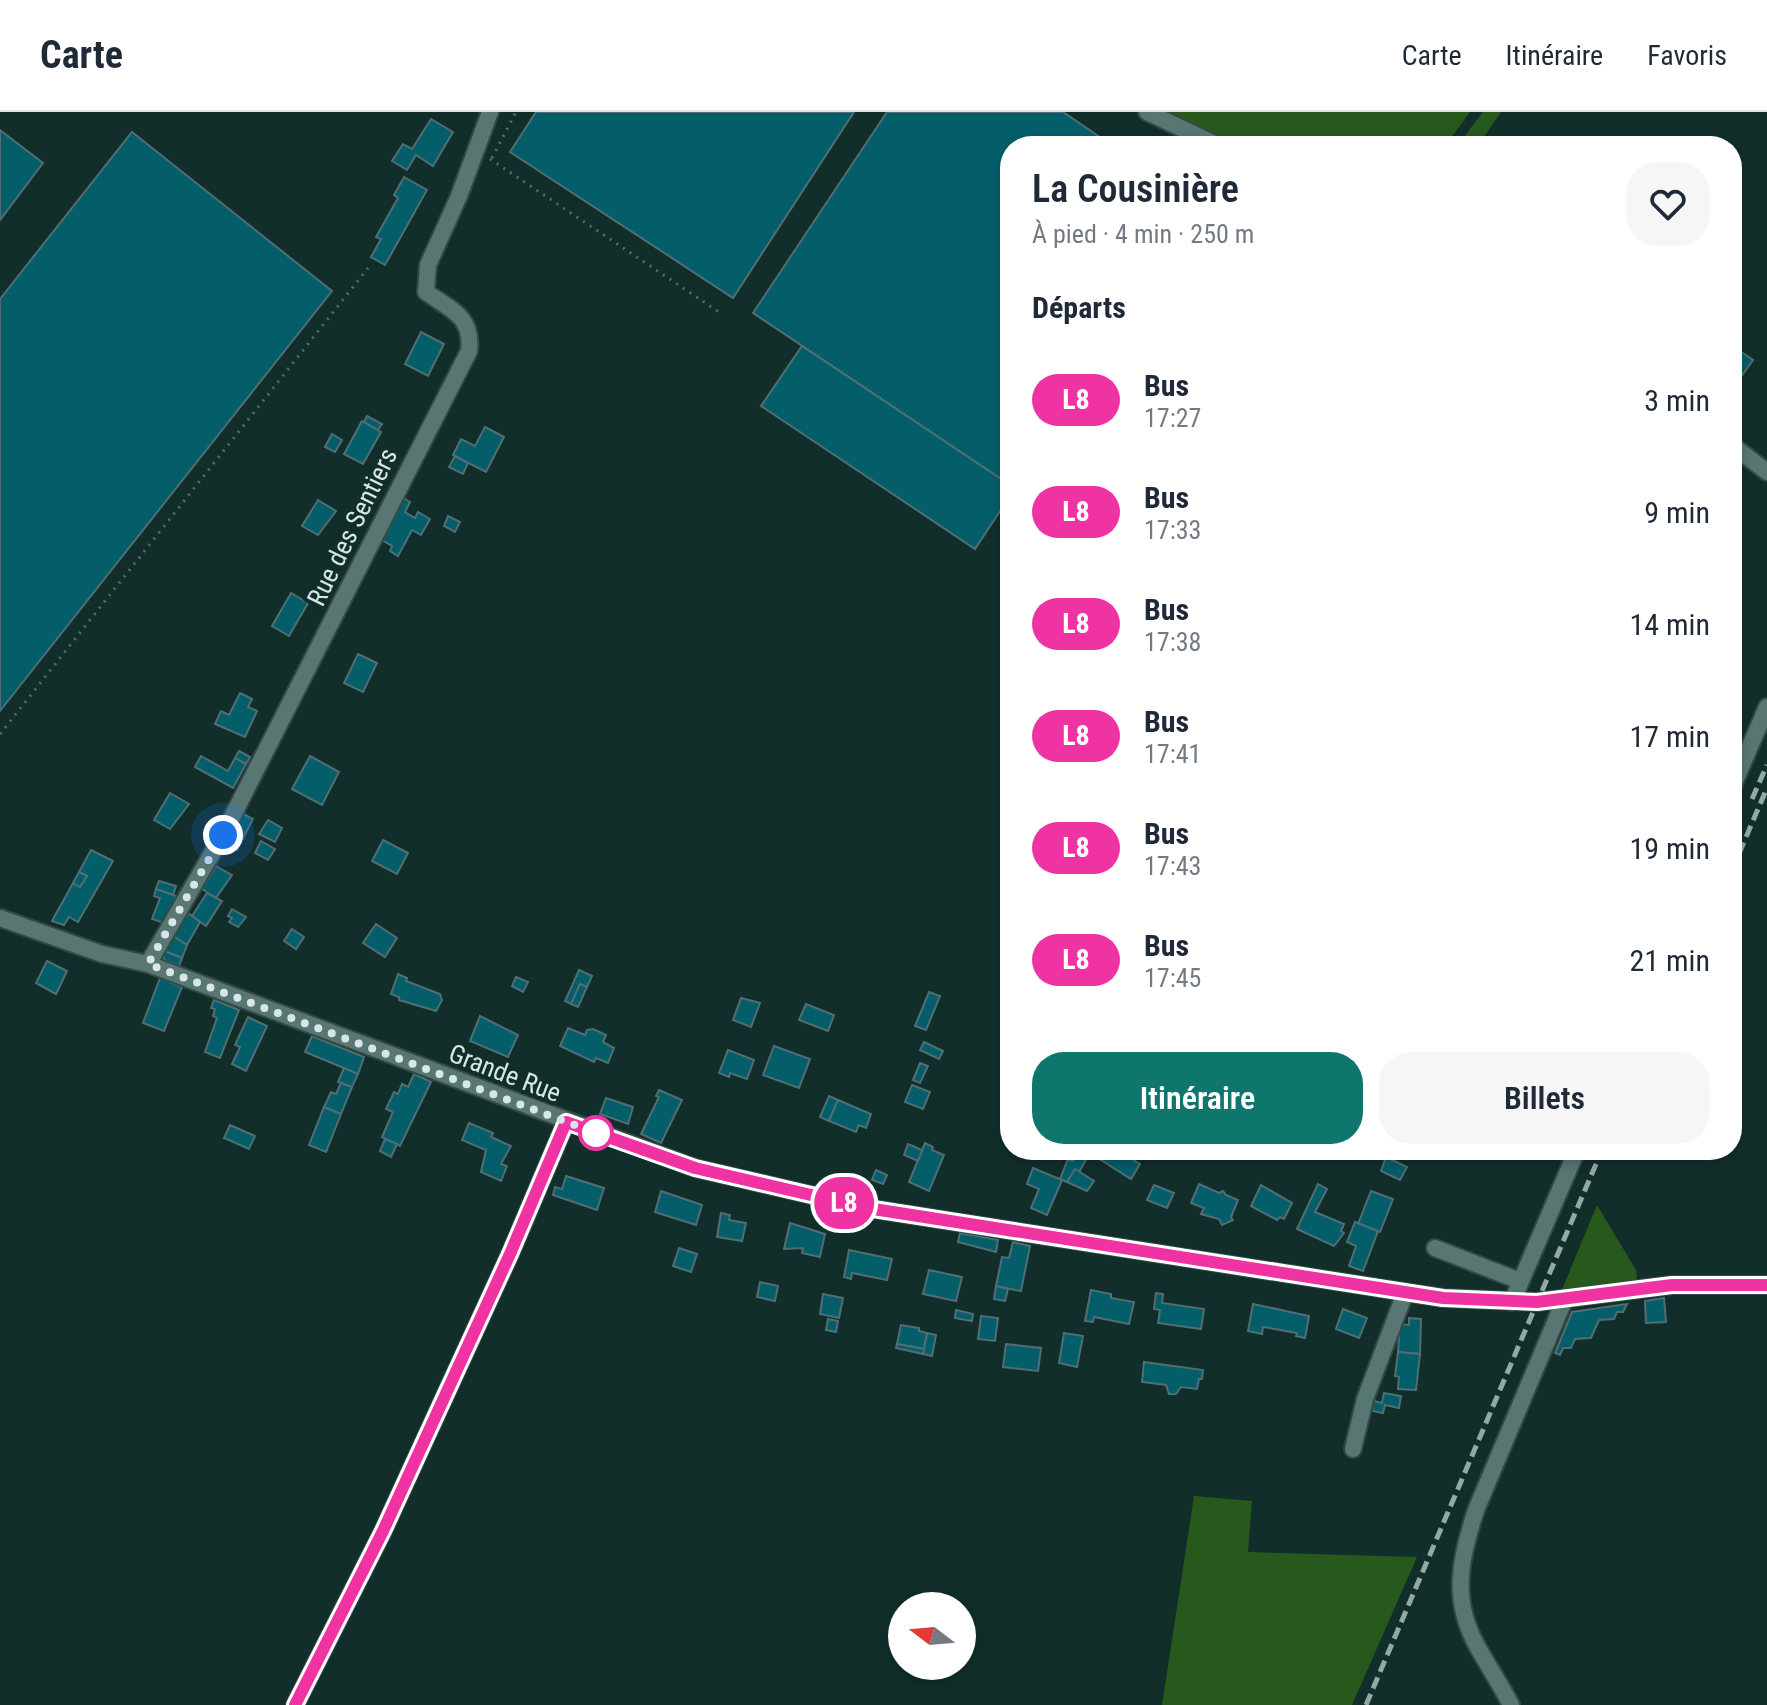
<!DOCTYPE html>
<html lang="fr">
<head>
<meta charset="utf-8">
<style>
	:root { --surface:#fff; --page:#f6f6f7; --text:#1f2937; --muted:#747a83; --line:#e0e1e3; --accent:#0f766e }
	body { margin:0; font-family:"Roboto Condensed",sans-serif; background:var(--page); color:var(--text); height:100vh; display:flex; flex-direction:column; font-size:30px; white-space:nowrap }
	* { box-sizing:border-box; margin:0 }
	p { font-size:26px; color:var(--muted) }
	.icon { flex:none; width:44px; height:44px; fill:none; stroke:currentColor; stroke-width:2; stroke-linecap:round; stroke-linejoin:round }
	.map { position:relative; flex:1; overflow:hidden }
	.details { position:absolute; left:1000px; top:24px; width:742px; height:1024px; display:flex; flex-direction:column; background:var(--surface); border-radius:32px; box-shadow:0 4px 12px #0003 }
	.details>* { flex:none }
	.badge { padding:0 16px; border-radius:26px; font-size:28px; line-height:52px }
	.needle { width:52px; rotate:286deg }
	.fabs { position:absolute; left:888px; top:1480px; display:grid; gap:16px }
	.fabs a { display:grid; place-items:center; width:88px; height:88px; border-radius:50%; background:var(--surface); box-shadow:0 4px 12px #0003; font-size:40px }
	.you { position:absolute; width:40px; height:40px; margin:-20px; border:6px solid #fff; border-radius:50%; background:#1a73e8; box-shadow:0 0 0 12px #1a73e833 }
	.map>.badge { position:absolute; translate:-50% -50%; box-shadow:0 0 0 4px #fff }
	h2 { padding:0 32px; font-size:30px; line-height:72px }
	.round { display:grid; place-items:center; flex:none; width:84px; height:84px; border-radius:32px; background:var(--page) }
	.summary { display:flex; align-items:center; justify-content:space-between; height:136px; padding:0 32px }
	h1 { font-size:38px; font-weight:600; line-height:60px }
	.button { display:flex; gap:16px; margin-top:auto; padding:16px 32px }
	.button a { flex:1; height:92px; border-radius:32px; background:var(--accent); color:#fff; font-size:32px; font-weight:600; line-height:92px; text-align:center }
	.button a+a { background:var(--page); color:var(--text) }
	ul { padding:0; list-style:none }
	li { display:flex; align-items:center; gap:24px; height:112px; padding:0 32px }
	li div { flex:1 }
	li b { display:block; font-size:30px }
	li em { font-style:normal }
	li .badge { min-width:88px; font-weight:700; text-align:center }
	header { display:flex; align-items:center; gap:48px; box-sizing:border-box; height:112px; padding:0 40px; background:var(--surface); border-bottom:2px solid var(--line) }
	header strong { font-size:38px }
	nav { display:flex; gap:44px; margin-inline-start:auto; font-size:28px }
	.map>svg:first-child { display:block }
	.green { fill:#27591d }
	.building { fill:#045e6a; stroke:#506e73; stroke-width:2 }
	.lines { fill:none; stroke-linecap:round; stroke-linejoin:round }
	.minor-casing { stroke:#344846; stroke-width:20 }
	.path { stroke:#546c6a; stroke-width:3; stroke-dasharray:2 6; stroke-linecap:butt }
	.minor { stroke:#587773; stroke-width:16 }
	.rail { stroke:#94a8a6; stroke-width:5; stroke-dasharray:12 6; stroke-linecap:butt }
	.line-casing { stroke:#fff; stroke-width:18 }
	.line { stroke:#f033a3; stroke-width:12 }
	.walk { stroke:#d7e7e5; stroke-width:8; stroke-dasharray:0 14.4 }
	.stop-dot { fill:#fff; stroke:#f033a3; stroke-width:4 }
	.labels { text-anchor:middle; stroke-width:8; stroke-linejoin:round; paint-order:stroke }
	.street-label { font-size:26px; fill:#d7e7e5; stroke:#112e2b }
</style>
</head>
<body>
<header>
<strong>Carte</strong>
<nav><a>Carte</a><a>Itinéraire</a><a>Favoris</a></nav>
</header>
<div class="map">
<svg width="1767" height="1593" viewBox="0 0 1767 1593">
	<rect width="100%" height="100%" fill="#112e2b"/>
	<g class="green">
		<path d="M1158,0h312l-25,34h-217z"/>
		<path d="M1483,0h18l-23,34h-21z"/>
		<path d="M1597,1093l39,65 1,11 -76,11z"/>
		<path d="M1194,1384l58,5 -4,51 169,5 -65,148h-190z"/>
	</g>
	<g class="building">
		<path d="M536,0h318l-121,186 -223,-146z"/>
		<path d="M887,0h176l50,34h-103v339l-257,-172z"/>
		<path d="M431,7l22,13 -20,34 -17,-11 -9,15 -15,-9 11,-17 9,5z"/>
		<path d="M0,18l43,33 -43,57z"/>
		<path d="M132,20l200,159 -332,420v-412z"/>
		<path d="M404,65l23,13 -42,75 -14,-8 10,-18 -5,-2 22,-39 -4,-3z"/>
		<path d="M421,220l23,12 -16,32 -23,-12z"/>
		<path d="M802,234l208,139v11l-35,53 -214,-143z"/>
		<path d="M1740,239l13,9 -15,21 -6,-5v-19l3,2z"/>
		<path d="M367,304l15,8 -4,6 -14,-8z"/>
		<path d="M362,309l19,11 -18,32 -19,-10z"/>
		<path d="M485,315l19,10 -18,35 -33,-17 8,-16 14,7z"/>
		<path d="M332,322l10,6 -7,12 -10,-5z"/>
		<path d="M455,344l13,7 -5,11 -14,-7z"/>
		<path d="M402,385l8,5 -5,10 10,6 3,-6 12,7 -9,16 -9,-5 -14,26 -8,-5 2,-5 -12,-7z"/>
		<path d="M318,388l18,11 -18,24 -16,-9z"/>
		<path d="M448,404l12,6 -5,10 -11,-6z"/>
		<path d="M291,481l17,10 -19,33 -17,-10z"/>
		<path d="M358,542l19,9 -14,29 -19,-9z"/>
		<path d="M240,581l12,6 -4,8 9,4 -12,26 -30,-13 6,-13 8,4z"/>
		<path d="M239,639l11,6 -4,7 -11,-6z"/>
		<path d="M201,644l27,15 7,-13 11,6 -13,24 -38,-21z"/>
		<path d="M310,644l29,16 -17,33 -30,-16z"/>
		<path d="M170,681l19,11 -19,25 -16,-9z"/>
		<path d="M241,701l12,6 -16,31 -12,-6z"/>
		<path d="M268,708l14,8 -7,14 -16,-8z"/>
		<path d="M383,728l25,13 -11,21 -25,-13z"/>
		<path d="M261,729l14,8 -7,11 -13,-7z"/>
		<path d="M91,738l22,11 -35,61 -9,-5 -5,8 -12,-4 21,-38 7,4 7,-11 -8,-4z"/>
		<path d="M216,754l16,9 -16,23 -14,-9z"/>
		<path d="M79,760l8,4 -7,11 -7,-4z"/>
		<path d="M159,769l17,5 -3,9 -17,-6z"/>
		<path d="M156,777l20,7 -9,28 -15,-5 8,-21 -6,-2z"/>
		<path d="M207,781l15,8 -16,25 -14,-10z"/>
		<path d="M232,797l14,8 -8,10 -9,-5 3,-4 -4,-2z"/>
		<path d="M188,801l12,9 -13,23 -14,-9z"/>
		<path d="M376,812l21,14 -12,19 -22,-14z"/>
		<path d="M292,817l12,8 -8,12 -12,-8z"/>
		<path d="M173,824l14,9 -5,13 -18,-7z"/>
		<path d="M164,839l18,7 -3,8 -13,-5 -4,-5z"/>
		<path d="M47,849l20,10 -11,23 -20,-11z"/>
		<path d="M579,858l13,6 -5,11 -7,-3 -9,20 -6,-3z"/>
		<path d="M398,862l9,4 -1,3 34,13 2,6 -6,11 -37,-11v-3l-8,-3z"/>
		<path d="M516,865l12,5 -5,10 -11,-6z"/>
		<path d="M160,866l22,9 -18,44 -21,-8z"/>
		<path d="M580,872l7,3 -9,20 -7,-3z"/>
		<path d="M929,880l11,4 -14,34 -11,-4z"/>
		<path d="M741,886l19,5 -9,24 -18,-7z"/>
		<path d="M214,888l25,10 -19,48 -15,-6 12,-34 -4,-2 2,-7 -4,-1z"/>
		<path d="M806,892l28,11 -6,16 -29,-11z"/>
		<path d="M480,904l38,19 -10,22 -38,-16z"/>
		<path d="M248,905l19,9 -21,45 -14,-7 8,-17 -5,-2z"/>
		<path d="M568,916l17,7 2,-5 6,-1 13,6 -3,7 11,6 -6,15 -12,-5 -2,4 -34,-16z"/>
		<path d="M312,924l52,21 -6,17 -53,-22z"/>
		<path d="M924,930l19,9 -4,8 -19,-9z"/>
		<path d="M774,934l36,13 -11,29 -36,-13z"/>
		<path d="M728,938l26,10 -7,19 -17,-6 -1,4 -10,-4z"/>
		<path d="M920,951l8,3 -8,17 -7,-3z"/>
		<path d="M344,956l14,6 -6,13 -14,-5z"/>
		<path d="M414,962l17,8 -31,64 -18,-9 11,-25 -7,-3 8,-17 4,2 4,-10 6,3z"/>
		<path d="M341,971l11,4 -11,27 -17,-7 7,-15 5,2z"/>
		<path d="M912,973l18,7 -7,17 -18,-7z"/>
		<path d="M659,978l23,10 -21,43 -20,-9 18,-37 -3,-1z"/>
		<path d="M829,984l9,4 -9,21 -9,-4z"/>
		<path d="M606,986l27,9 -5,17 -28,-10z"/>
		<path d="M838,988l33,14 -5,14 -7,-3 -3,7 -27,-11z"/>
		<path d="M324,995l17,7 -15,38 -17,-7z"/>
		<path d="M469,1011l24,10 -2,4 20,9 -10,18 6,2 -6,15 -20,-9 5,-22 -24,-10z"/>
		<path d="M230,1013l25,11 -6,13 -25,-11z"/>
		<path d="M385,1027l12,5 -6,13 -11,-6z"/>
		<path d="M925,1031l8,4 -1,3 12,5 -15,36 -20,-9z"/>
		<path d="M908,1032l14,6 -4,11 -14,-6z"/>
		<path d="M1080,1038l10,3 -11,19 -4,-3 -8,13 -7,-3 8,-20 5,2z"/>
		<path d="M1092,1038h43l-5,8 10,6 -9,15 -41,-26z"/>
		<path d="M1386,1045l21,10 -7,13 -19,-9z"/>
		<path d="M1033,1056l29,12 -15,35 -16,-7 8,-19 -12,-5z"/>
		<path d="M1075,1057l19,12 -7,10 -20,-9z"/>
		<path d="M876,1058l11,5 -4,9 -11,-4z"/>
		<path d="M566,1064l38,12 -7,22 -44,-15 2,-8 7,2z"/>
		<path d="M1199,1072l20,9 4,-2 3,4 12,5 -7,17 2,3 -11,5 -3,-6 -18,-5 3,-6 -13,-5z"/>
		<path d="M1318,1072l9,5 -12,23 29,12 -3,7 3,2 -10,13 -37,-17z"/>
		<path d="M1154,1073l20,8 -7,15 -20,-8z"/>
		<path d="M1261,1073l31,18 -8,16 -4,-2 -3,3 -26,-14z"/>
		<path d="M661,1079l41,14 -6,20 -41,-13z"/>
		<path d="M1371,1079l22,8 -13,33 -22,-8z"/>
		<path d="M721,1101l9,2 -1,5 17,3 -4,18 -25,-4z"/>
		<path d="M1355,1110l23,9 -15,40 -14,-5 7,-20 -9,-4z"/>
		<path d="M790,1111l35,11 -5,23 -18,-4 1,-5 -19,1z"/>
		<path d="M960,1121l38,7 -2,12 -38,-10z"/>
		<path d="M1013,1130l17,4 -9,45 -25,-5 6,-29 7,1z"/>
		<path d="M679,1136l18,6 -6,18 -18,-6z"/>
		<path d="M849,1138l43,9 -5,21 -35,-7 -1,6 -7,-2z"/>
		<path d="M929,1158l33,7 -6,24 -33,-7z"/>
		<path d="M760,1170l18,4 -3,15 -18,-4z"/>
		<path d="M996,1174l12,3 -3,12 -11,-2z"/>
		<path d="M1091,1178l20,4v4l23,4 -5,22 -35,-7 -1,5 -8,-1z"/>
		<path d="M1156,1181l7,1 -1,9 42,6 -3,20 -43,-6 2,-13 -6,-1z"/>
		<path d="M823,1182l20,4 -4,20 -19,-4z"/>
		<path d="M1664,1186l2,24 -20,1 -1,-22z"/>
		<path d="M1253,1192l56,12 -4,22 -9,-2 1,-3 -34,-6 -1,7 -14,-3z"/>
		<path d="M1627,1192l-4,8h-6l-3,7 -15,1 -8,18 -16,1 -4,9h-8l-3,7 -5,-2 17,-41z"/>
		<path d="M1343,1197l24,9 -8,20 -23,-9z"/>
		<path d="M956,1198l17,4 -1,7 -17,-3z"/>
		<path d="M981,1204l17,2 -3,23 -17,-2z"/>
		<path d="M1409,1206l12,1 -1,35 -22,-2 2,-28 9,1z"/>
		<path d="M828,1207l10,2 -2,11 -10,-2z"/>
		<path d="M901,1213l18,3v3l8,2 -3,16 -27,-5z"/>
		<path d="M927,1221l9,2 -4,21 -9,-2z"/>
		<path d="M1064,1221l19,3 -6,31 -18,-4z"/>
		<path d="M897,1232l27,5 -1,5 -27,-6z"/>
		<path d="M1006,1232l35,4 -3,23 -35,-4z"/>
		<path d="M1398,1240l22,2 -4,36 -18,-1 1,-12 -4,-1z"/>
		<path d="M1144,1250l59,8 -1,9h-3l-2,10 -16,-2 -5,7h-7l-3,-9 -24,-3z"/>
		<path d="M1384,1281l17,3 -2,12 -14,-3 -2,8 -15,-3 2,-10 12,3z"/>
	</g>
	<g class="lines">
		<defs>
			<g id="minor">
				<path d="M1147,0l72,34"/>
				<path d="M1732,333l35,27"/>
				<path d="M1732,676l35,-81"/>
				<path d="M0,806l102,36 46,10 547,204 172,40 576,90 94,4 135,-17h95"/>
				<path d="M148,852l77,-133 244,-480c4,-35 -18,-41 -43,-59l2,-27 31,-69 31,-84"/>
				<path d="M1435,1136l85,33"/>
				<path d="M1512,1190l65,-152"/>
				<path d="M1353,1337l12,-50 40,-106"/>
				<path d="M295,1593l88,-174 127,-277 56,-132"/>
				<path d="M1511,1593c-10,-20 -23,-39 -34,-59 -26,-47 -17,-87 -1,-136l88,-209"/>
			</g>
		</defs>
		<use href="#minor" class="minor-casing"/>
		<g class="path">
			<path d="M492,46l24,-46"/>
			<path d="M490,47l229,153"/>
			<path d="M0,622l368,-466"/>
		</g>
		<use href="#minor" class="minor"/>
		<g class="rail">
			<path d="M1752,687l15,-34"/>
			<path d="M1732,758l35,-82"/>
			<path d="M1366,1593l236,-555"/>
		</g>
	</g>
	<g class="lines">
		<defs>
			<path id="line" d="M295,1593l88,-174 127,-277 56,-132 129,46 172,40 576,90 94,4 135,-17h95"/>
		</defs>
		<use href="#line" class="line-casing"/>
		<use href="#line" class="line"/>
		<path class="walk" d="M223,723l-75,129 448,169"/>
	</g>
	<circle class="stop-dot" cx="596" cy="1021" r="16"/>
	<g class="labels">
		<g class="street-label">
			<text transform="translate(352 415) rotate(-64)" y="9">Rue des Sentiers</text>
			<text transform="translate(505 961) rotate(21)" y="9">Grande Rue</text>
		</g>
	</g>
</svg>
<div class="fabs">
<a><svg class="needle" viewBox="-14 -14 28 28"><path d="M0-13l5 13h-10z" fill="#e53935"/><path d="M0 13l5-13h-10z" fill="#747a83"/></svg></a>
</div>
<div class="you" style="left:223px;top:723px"></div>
<b class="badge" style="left:844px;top:1091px;background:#f033a3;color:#fff">L8</b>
<section class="details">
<div class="summary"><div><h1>La Cousinière</h1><p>À pied · 4 min · 250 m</p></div><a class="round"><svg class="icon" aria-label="heart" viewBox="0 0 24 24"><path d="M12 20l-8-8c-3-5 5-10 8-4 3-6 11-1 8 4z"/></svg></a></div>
<h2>Départs</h2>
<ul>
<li><span class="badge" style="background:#f033a3;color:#fff">L8</span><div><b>Bus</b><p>17:27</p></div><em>3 min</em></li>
<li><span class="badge" style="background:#f033a3;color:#fff">L8</span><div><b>Bus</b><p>17:33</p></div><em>9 min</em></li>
<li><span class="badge" style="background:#f033a3;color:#fff">L8</span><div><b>Bus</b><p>17:38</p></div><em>14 min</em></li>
<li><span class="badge" style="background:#f033a3;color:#fff">L8</span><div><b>Bus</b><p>17:41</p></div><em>17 min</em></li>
<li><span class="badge" style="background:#f033a3;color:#fff">L8</span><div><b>Bus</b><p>17:43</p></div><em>19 min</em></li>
<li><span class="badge" style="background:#f033a3;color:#fff">L8</span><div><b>Bus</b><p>17:45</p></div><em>21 min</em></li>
</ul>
<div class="button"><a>Itinéraire</a><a>Billets</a></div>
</section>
</div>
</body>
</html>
